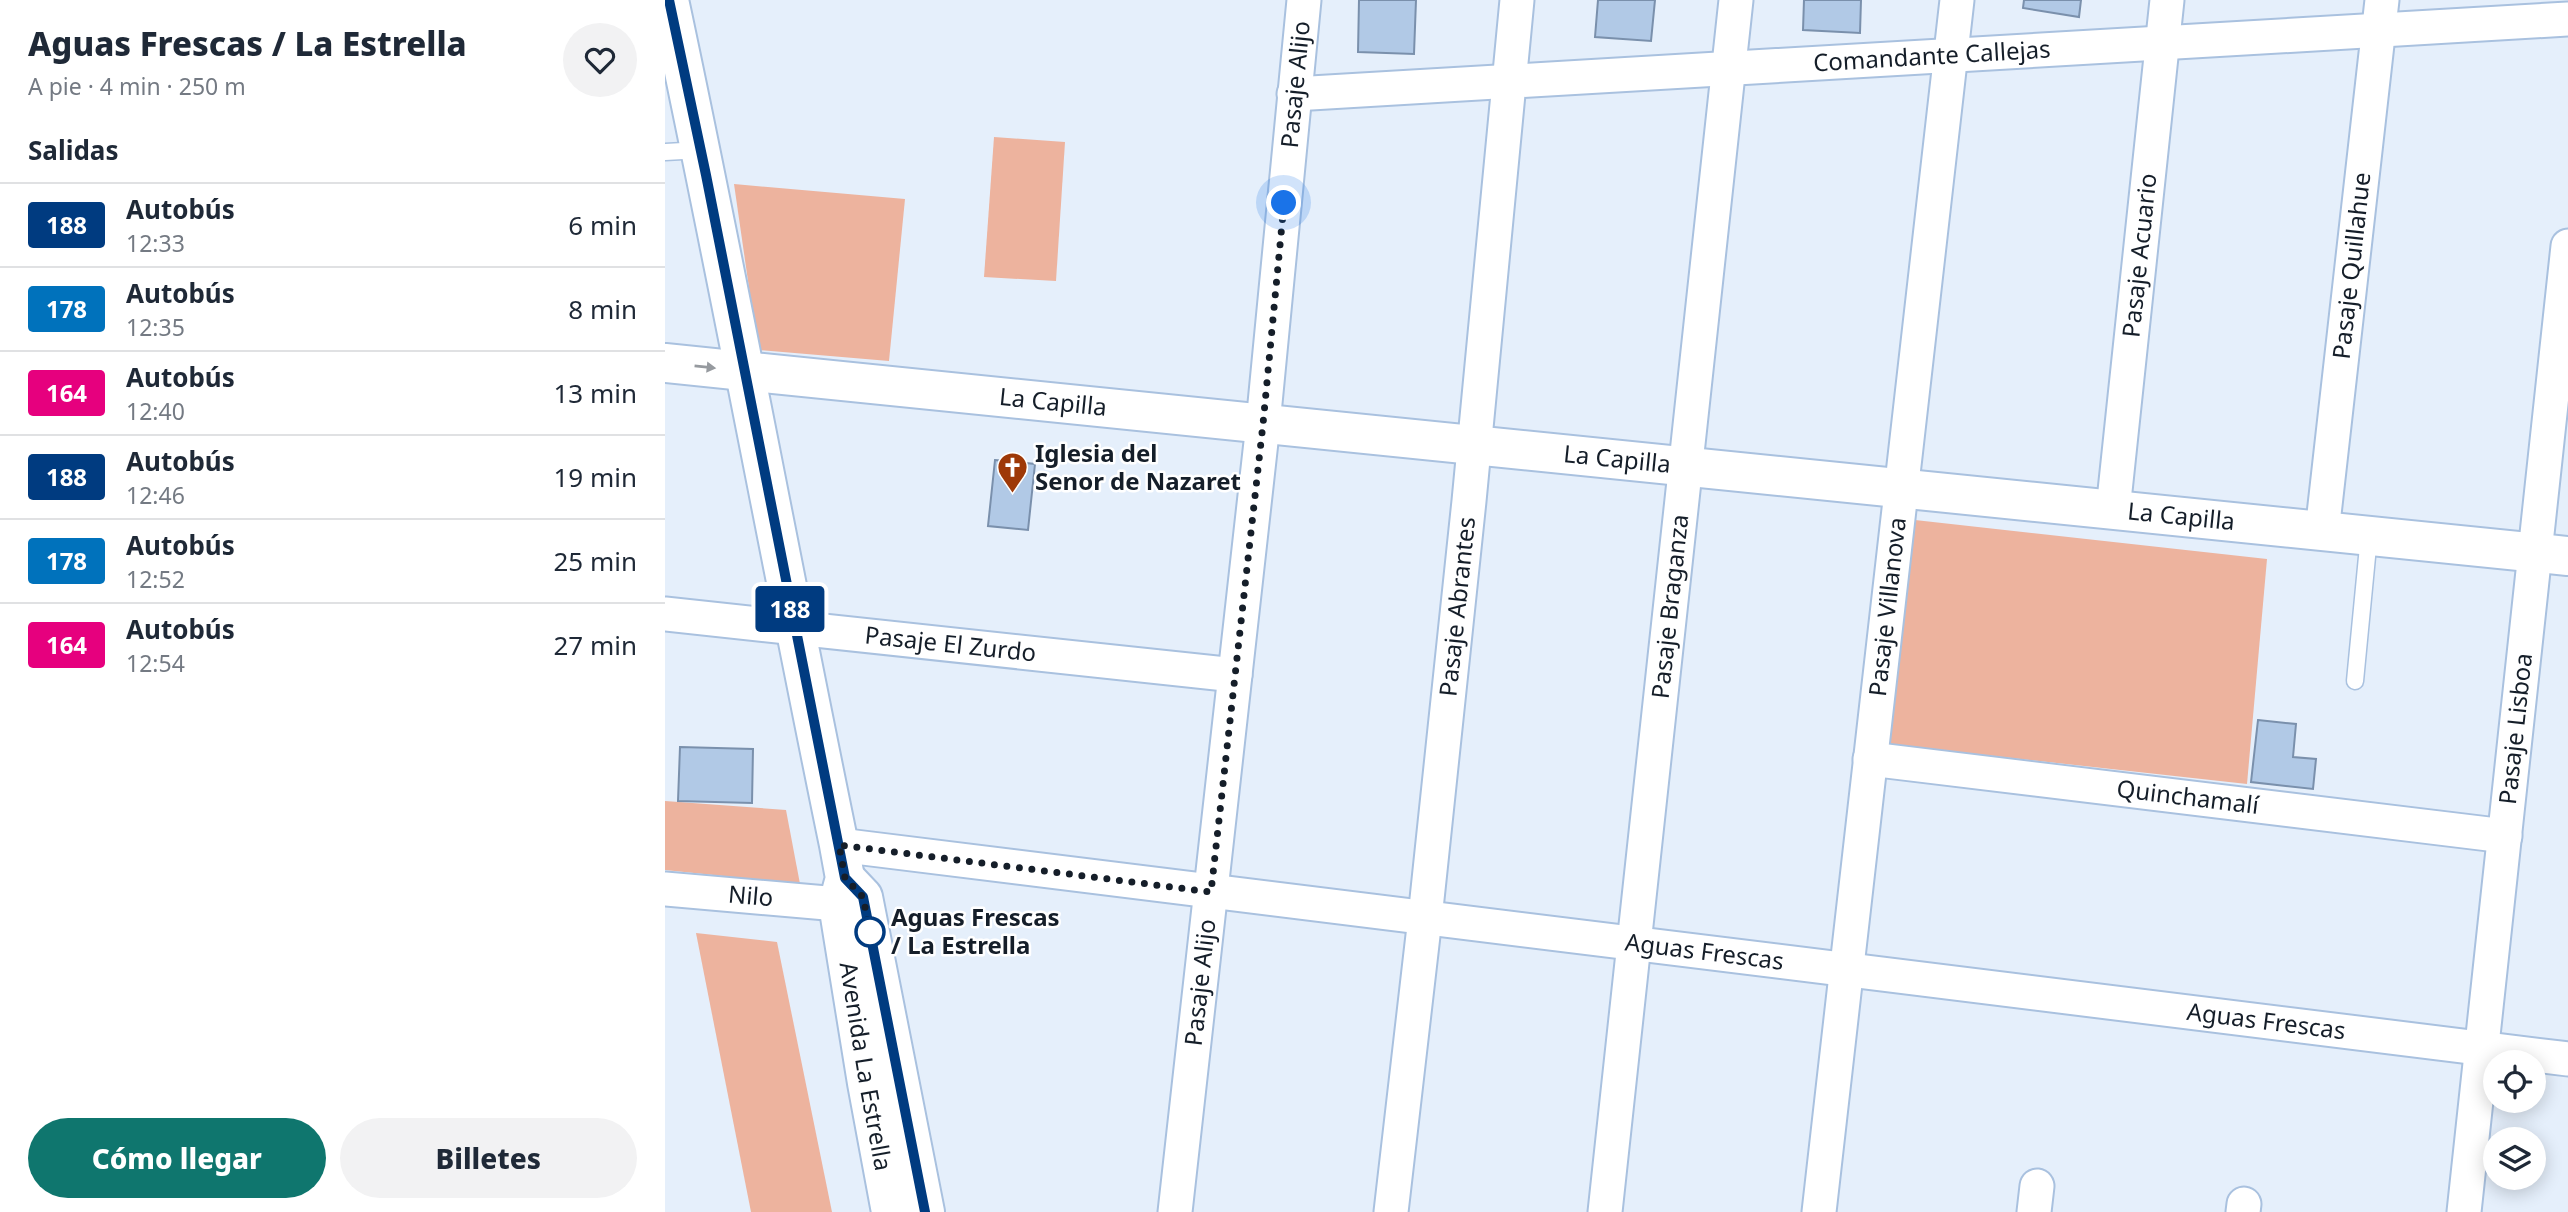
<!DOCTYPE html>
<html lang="es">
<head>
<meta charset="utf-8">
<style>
	:root { --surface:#fff; --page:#f2f2f3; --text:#1f2937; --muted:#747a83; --line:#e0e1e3; --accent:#0f766e }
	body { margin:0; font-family:"Noto Sans",sans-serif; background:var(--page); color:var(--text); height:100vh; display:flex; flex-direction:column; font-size:26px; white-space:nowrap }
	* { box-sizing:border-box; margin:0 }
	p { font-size:23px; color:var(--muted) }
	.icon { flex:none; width:38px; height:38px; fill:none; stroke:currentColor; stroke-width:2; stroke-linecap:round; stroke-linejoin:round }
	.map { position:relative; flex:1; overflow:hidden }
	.drawer { display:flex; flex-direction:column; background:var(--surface); width:665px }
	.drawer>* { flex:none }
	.badge { padding:0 14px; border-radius:5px; font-size:24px; line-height:46px }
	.buttons { position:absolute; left:1818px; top:1050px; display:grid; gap:14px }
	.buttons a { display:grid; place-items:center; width:63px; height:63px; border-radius:50%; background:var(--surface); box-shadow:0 4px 18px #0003; font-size:35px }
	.you { position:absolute; width:35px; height:35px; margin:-18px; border:5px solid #fff; border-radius:50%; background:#1a73e8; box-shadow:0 0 0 10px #1a73e833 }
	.map>.badge { position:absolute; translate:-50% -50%; box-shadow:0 0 0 4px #fff }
	h2 { padding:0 28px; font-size:26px; line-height:63px }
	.round { display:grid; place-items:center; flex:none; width:74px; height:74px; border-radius:37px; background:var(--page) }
	.overview { display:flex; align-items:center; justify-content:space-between; height:119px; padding:0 28px }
	h1 { font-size:33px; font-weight:800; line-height:52px }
	.button { display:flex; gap:14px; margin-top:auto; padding:14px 28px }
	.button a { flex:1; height:80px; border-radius:42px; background:var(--accent); color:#fff; font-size:28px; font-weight:800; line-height:80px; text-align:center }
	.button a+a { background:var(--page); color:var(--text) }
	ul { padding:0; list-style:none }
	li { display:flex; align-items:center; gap:21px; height:84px; padding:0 28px; border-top:2px solid var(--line) }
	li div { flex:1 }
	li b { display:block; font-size:26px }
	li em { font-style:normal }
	li .badge { min-width:77px; font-weight:700; text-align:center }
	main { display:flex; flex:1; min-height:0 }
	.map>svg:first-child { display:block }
	.green { fill:#edb39e }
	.building { fill:#b1c9e6; stroke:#7a90ac; stroke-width:2 }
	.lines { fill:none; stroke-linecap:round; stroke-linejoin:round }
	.service-casing { stroke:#a9c1df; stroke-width:19 }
	.minor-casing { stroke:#a9c1df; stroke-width:37 }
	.tertiary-casing { stroke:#a9c1df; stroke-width:42 }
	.secondary-casing { stroke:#a9c1df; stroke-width:42 }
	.service { stroke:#fff; stroke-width:16 }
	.minor { stroke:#fff; stroke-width:33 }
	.tertiary { stroke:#fff; stroke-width:38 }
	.secondary { stroke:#fff; stroke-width:38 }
	.oneway { fill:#969a9f }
	.line-casing { stroke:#fff; stroke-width:16 }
	.line { stroke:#003b80; stroke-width:10 }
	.walk { stroke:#151e29; stroke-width:7; stroke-dasharray:0 12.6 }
	.stop-dot { fill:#fff; stroke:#003b80; stroke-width:3.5 }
	.labels { text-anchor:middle; stroke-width:5; stroke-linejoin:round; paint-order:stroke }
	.street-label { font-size:24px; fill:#151e29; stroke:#fff }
	.poi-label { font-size:24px; font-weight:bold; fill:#151e29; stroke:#fff; text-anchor:start }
	.stop-label { font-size:24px; font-weight:bold; fill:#151e29; stroke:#fff; text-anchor:start }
</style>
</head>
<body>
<main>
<section class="drawer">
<div class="overview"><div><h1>Aguas Frescas / La Estrella</h1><p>A pie · 4 min · 250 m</p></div><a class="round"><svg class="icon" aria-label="heart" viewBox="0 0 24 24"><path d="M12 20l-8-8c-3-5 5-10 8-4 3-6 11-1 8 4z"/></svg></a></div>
<h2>Salidas</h2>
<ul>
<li><span class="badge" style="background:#003b80;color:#fff">188</span><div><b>Autobús</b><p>12:33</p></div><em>6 min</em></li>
<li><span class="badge" style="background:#0072bc;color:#fff">178</span><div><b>Autobús</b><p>12:35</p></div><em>8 min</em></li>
<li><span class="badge" style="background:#e6007e;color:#fff">164</span><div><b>Autobús</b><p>12:40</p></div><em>13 min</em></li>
<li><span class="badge" style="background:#003b80;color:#fff">188</span><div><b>Autobús</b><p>12:46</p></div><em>19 min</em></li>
<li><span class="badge" style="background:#0072bc;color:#fff">178</span><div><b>Autobús</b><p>12:52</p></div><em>25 min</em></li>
<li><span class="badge" style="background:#e6007e;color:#fff">164</span><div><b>Autobús</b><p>12:54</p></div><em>27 min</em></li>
</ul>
<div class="button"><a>Cómo llegar</a><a>Billetes</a></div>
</section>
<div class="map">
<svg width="1903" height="1212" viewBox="0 0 1903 1212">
	<rect width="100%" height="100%" fill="#e5effb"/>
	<g class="green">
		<path d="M329,137l71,5 -9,139 -72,-4z"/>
		<path d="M69,184l171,15 -16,162 -131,-11z"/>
		<path d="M1250,520l352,39 -20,225 -362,-40z"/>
		<path d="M0,801l121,9 14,74 -135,-14z"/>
		<path d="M31,933l81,9 55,270h-81z"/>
	</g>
	<g class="building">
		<path d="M694,0h57l-2,54 -56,-2z"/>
		<path d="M933,0h57l-4,41 -56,-4z"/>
		<path d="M1139,0h57l-1,33 -57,-3z"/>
		<path d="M1359,0h57l-2,17 -56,-9z"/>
		<path d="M330,460l40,4 -7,66 -40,-4z"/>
		<path d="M1593,720l38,4 -3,33 23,2 -3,30 -62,-7z"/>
		<path d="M15,747l73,2 -1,54 -74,-2z"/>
	</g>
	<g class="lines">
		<defs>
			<g id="service">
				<path d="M0,152l36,-2"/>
				<path d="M1690,681l14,-145"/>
			</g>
			<g id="minor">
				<path id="s1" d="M629,94l1274,-75"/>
				<path id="s2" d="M1448,510l54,-510"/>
				<path id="s3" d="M1657,532l60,-532"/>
				<path id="s4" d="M0,614l570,61"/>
				<path id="s5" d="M1205,759l635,77"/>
				<path id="s6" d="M174,845l1729,214"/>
				<path id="s7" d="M0,889l173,15"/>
				<path id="s8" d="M510,1212l88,-788 41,-424"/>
				<path id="s9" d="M726,1212l34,-294 44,-417 48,-501"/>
				<path id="s10" d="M940,1212l131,-1212"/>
				<path id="s11" d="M1154,1212l138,-1212"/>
				<path d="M1369,1212l3,-26"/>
				<path d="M1578,1212l1,-8"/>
				<path id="s12" d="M1799,1212l104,-966"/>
			</g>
			<g id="tertiary">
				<path id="s13" d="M0,363l1903,193"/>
			</g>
			<g id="secondary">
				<path id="s14" d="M4,0c60,281 112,564 170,845l6,33 -7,26 29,179 24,129"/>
				<path d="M180,878l18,19 62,315"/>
			</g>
		</defs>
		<use href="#service" class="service-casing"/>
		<use href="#minor" class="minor-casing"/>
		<use href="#tertiary" class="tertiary-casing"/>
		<use href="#secondary" class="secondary-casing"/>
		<use href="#service" class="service"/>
		<use href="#minor" class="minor"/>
		<use href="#tertiary" class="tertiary"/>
		<use href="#secondary" class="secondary"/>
	</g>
	<defs><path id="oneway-solid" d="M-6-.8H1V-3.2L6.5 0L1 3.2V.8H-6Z" transform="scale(1.75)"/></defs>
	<use class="oneway" href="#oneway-solid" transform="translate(40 367) rotate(6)"/>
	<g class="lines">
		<defs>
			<path id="line" d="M4,0l37,175 139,703 18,19 62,315"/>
		</defs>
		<use href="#line" class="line-casing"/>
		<use href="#line" class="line"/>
		<path class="walk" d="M205,932l-7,-35 -18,-19 -6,-33 372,47 52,-468 21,-221"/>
	</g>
	<defs>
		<symbol id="church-pin" viewBox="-11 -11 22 30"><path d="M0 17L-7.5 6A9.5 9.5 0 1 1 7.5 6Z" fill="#9e3908" stroke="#fff"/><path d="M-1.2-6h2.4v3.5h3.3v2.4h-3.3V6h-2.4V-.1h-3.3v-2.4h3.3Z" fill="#fff"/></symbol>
	</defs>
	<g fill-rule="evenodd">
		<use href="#church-pin" x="330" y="450" width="35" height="47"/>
	</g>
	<circle class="stop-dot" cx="205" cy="932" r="14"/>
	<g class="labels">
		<g class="street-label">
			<text dy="8" stroke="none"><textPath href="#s1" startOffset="639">Comandante Callejas</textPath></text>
			<text dy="8" stroke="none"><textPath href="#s8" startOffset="1134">Pasaje Alijo</textPath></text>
			<text dy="8" stroke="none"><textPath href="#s2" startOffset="256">Pasaje Acuario</textPath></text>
			<text dy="8" stroke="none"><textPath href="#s3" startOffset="268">Pasaje Quillahue</textPath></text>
			<text dy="8" stroke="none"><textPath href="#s13" startOffset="390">La Capilla</textPath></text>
			<text dy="8" stroke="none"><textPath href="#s13" startOffset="957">La Capilla</textPath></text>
			<text dy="8" stroke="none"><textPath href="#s13" startOffset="1524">La Capilla</textPath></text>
			<text dy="8" stroke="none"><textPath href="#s9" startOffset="609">Pasaje Abrantes</textPath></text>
			<text dy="8" stroke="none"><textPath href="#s10" startOffset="609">Pasaje Braganza</textPath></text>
			<text dy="8" stroke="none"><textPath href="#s11" startOffset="609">Pasaje Villanova</textPath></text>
			<text dy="8" stroke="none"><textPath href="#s4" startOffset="287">Pasaje El Zurdo</textPath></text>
			<text dy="8" stroke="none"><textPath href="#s12" startOffset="486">Pasaje Lisboa</textPath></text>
			<text dy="8" stroke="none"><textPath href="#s5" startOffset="320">Quinchamalí</textPath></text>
			<text dy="8" stroke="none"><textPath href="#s7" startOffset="86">Nilo</textPath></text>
			<text dy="8" stroke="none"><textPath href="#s6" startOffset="872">Aguas Frescas</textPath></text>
			<text dy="8" stroke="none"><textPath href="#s8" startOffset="231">Pasaje Alijo</textPath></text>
			<text dy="8" stroke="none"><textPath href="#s6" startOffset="1438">Aguas Frescas</textPath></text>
			<text dy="8" stroke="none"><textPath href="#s14" startOffset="1087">Avenida La Estrella</textPath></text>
		</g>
		<g class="poi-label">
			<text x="370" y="462">Iglesia del<tspan x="370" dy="28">Senor de Nazaret</tspan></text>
		</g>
		<g class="stop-label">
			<text x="226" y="926">Aguas Frescas<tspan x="226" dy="28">/ La Estrella</tspan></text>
		</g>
	</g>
</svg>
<div class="buttons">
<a><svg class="icon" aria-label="locate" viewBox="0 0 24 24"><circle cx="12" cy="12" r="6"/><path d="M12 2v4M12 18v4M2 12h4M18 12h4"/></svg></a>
<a><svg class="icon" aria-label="layers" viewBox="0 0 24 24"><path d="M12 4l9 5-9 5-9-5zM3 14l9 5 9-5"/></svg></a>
</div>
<div class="you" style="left:619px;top:203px"></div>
<b class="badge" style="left:125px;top:609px;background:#003b80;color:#fff">188</b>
</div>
</main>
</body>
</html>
